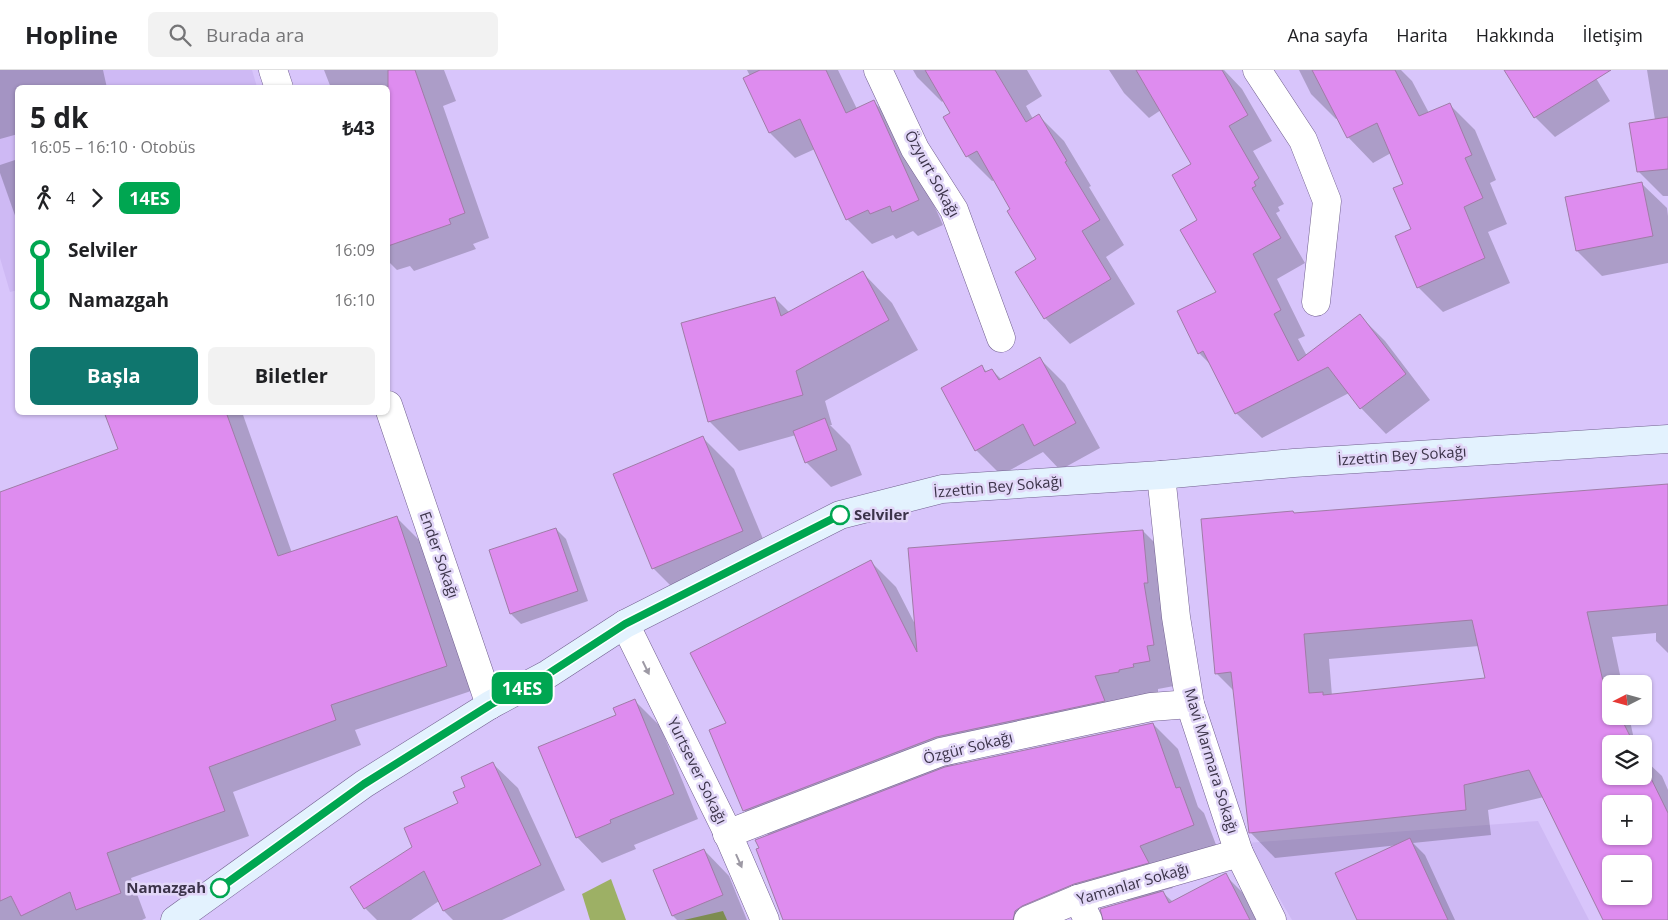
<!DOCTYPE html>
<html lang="tr">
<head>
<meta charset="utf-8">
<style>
	:root { --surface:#fff; --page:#f2f2f2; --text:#202124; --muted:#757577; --line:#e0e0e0; --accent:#0f766e }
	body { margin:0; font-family:"Open Sans",sans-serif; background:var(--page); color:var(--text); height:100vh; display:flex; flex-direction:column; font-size:19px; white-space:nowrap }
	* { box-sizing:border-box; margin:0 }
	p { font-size:16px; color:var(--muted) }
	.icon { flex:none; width:28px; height:28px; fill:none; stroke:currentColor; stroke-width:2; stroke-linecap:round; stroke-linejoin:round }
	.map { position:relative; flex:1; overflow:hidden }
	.drawer { position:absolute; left:15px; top:15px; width:375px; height:330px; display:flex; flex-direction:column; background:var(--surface); border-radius:8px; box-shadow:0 1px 4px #0004 }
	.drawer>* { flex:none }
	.badge { padding:0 10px; border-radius:8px; font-size:18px; line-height:32px }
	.needle { width:32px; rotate:264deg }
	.fabs { position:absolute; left:1602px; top:605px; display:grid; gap:10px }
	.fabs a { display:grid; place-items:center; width:50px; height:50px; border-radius:8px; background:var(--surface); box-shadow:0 1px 4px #0004; font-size:25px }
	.map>.badge { position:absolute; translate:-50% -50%; box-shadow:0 0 0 2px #fff }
	.legs { display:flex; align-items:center; gap:8px; height:55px; padding:0 15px; font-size:16px }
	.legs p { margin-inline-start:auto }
	.overview { display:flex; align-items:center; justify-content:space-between; height:85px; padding:0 15px }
	h1 { font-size:28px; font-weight:700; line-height:38px }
	.button { display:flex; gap:10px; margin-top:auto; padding:10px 15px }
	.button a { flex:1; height:58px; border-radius:8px; background:var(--accent); color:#fff; font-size:20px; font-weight:700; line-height:58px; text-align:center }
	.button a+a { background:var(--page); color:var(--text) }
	ul { padding:0 15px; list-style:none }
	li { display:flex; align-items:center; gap:18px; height:50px; font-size:19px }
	li i { display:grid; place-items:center; width:8px; height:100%; margin:0 6px; background:currentColor }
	li i::after { content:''; width:12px; height:12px; margin:-6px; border:4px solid; border-radius:50%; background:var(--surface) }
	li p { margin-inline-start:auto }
	li:first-child i { background:linear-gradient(#0000 50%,currentColor 0) }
	li:last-child i { background:linear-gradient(currentColor 50%,#0000 0) }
	header { display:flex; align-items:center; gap:30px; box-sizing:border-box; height:70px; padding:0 25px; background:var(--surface); border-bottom:1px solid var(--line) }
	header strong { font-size:24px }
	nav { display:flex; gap:28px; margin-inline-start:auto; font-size:18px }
	.search { width:350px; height:45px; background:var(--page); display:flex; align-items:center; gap:12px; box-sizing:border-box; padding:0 18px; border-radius:8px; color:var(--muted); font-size:19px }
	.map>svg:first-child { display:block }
	.built { fill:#ceb9f4 }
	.green { fill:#9db065 }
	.shadow { fill:#0003; fill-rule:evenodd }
	.building { fill:#de8cef; stroke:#a07ca7; fill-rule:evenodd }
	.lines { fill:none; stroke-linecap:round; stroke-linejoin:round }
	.street-casing { stroke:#71608f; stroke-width:29 }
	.secondary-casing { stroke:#71608f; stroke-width:29 }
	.street { stroke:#fff; stroke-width:28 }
	.secondary { stroke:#e3f2fe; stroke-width:28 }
	.oneway { fill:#9d99a4 }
	.line-1-casing { stroke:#fff; stroke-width:11 }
	.line-1 { stroke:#00a651; stroke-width:8 }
	.stop-1-dot { fill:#fff; stroke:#00a651; stroke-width:2.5 }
	.labels { text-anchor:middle; stroke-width:5; stroke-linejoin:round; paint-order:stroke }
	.street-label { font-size:15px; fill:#3b3349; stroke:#e2d7f8 }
	.stop-label { font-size:15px; font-weight:bold; fill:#3b3349; stroke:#e2d7f8; text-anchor:start }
</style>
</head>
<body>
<header>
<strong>Hopline</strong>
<div class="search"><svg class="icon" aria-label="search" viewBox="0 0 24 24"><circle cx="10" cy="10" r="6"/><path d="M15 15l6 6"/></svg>Burada ara</div>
<nav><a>Ana sayfa</a><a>Harita</a><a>Hakkında</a><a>İletişim</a></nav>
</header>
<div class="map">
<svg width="1668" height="850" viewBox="0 0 1668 850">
	<rect width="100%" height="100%" fill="#d8c5fb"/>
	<g class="built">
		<path d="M0,0h252l5,17 -239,1v202l-8,2 -10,-34z"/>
		<path d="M1538,751l51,99h-297l-45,-77z"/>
	</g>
	<g class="green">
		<path d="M611,809l15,41h-36l-8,-26z"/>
		<path d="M723,841l4,9h-43z"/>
	</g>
	<g class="shadow">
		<path d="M0,0h103l4,18h-89v46l-18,5z"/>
		<path d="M324,0h120l12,31 -13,5 46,132 -16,6 3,5 -62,22 -4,-5 -13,4 -9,-9v-173h-57z"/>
		<path d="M747,0h91l19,39 17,-7 25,25 44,98 -25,11 -5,-5 -17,8 -3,-4 -21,9 -25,-25 -32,-70 -20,9 -25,-25 -26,-55 6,-2z"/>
		<path d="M913,0h114l15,26 -16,10 7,13 6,-3 25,25 27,45 -2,1 35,58 -18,12 29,47 -65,40 -25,-26 -7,-58 -26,-51 -17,-29 -3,1 -25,-25 -16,-43 -7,-13 -2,2 -25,-25z"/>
		<path d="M1109,0h115l18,19 30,52 -19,10 31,53 -6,3 2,4 -4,2 29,50 -28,16 28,57 -7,3 9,17 53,-40 25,25 45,59 -44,34 -25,-26 -12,-15 -87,45 -26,-25 -25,-48 -12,-12 19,-61 -19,-72 -7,-55 -31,-55 -12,8 -25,-25z"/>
		<path d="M1299,0h102l11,11 17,32 21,-8 25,25 21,50 -6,3 17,41 -19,8 22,51 -67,29 -25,-25 -6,-57 -7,-45 -14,-32 -18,10 -25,-26 -10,-19 -2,1 -25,-25z"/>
		<path d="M1506,0h85l19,31 -55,36 -20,-20z"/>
		<path d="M1647,0h21v126h-5l-25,-25 17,-51z"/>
		<path d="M18,89v65l-18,-51v-8z"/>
		<path d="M1641,113l26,25 1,8v47l-66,13 -25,-25z"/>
		<path d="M863,203l29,30 26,47 -93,51 7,24h-2l20,20 12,30 -31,12 -25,-25 -10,-27 -57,16 -30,-30 66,-123 15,15z"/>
		<path d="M1040,289l25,25 35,64 -40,22 -17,-18 -42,23 -25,-25 6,-83 5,5 5,-2 10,10z"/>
		<path d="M119,342h123l50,141 105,-35 25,25 49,148 -116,39 6,15 -128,47 16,44 -118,42 15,40 -4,2h-142v-427l119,-43z"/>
		<path d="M703,368l31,31 39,94 -88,37 -32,-32z"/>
		<path d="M1668,415v168l-12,-12v-8l-44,4 10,47h-11v32h18l6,28h-24v32h33v-17l18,17 6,14v130h-64l-60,-123 -56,13 3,25 -78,8 12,12 30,65h-97l41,-75 -124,13 -25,-26 -15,-140 -19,-19 79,-158zM1479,576l7,34 -154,16 -3,-37zM1611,734h33v32h-33zM1611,794h33v32h-33z"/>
		<path d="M556,459l10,10 22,62 -67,23 -10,-10z"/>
		<path d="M1143,461l25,25 6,130 -16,3v3l-38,9 9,25 -168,36 -8,3v2l200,-43 25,25 20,58 6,6 14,37 -54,21 9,17 -12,3 12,11 52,-27 25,25 11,20h-157l25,-18 -8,-8 -68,26h-268l-16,-84 -25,-26 -17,-87 144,-161 25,25 21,41z"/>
		<path d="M635,631l25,25 38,93 -64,26 2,4 -34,14 -25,-26 41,-122z"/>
		<path d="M492,693l26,25 47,102 -63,30h-49l-9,-9 -5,-10 -28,19h-34l-12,-12 49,-61 46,-44 7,-16z"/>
		<path d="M704,780l25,26 18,44h-70l-4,-4 -18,-45z"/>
	</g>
	<g class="building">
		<path d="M388,0h27l50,143 -16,6 2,5 -63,22z"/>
		<path d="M760,0h66l20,43 28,-13 45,100 -27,12 -2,-6 -20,8 -2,-4 -22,10 -46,-101 -31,14 -26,-55z"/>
		<path d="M925,0h70l31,52 13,-8 28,47 -2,1 35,58 -18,11 29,48 -67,40 -29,-47 21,-13 -29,-48 3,-2 -33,-58 -11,6 -23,-40 7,-4z"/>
		<path d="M1136,0h86l26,45 -19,11 30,52 -5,4 2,4 -4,2 29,50 -28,16 28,56 -7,4 24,47 62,-47 46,60 -46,35 -32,-42 -93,47 -32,-63 -5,3 -21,-43 39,-19 -36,-62 17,-10 -25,-45 19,-11z"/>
		<path d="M1312,0h83l24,46 31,-13 22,52 -7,3 18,40 -19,9 21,51 -68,30 -22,-52 16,-7 -18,-41 10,-4 -26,-61 -30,15z"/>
		<path d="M1504,0h107l-77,48z"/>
		<path d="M1668,47v52l-31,3 -8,-49z"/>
		<path d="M1642,112l11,54 -77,15 -11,-54z"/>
		<path d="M863,201l26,49 -93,51 7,24 -95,27 -27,-99 94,-26 6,19z"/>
		<path d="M1040,287l36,66 -42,23 -11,-22 -48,27 -34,-63 41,-23 3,7 7,-3 7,11z"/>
		<path d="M104,342h122l52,144 119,-40 50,150 -116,39 5,15 -127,47 16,44 -118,42 14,40 -45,17 -6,-18 -49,24 -10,-20 -11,5v-409l118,-43z"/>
		<path d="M825,348l12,32 -32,13 -12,-32z"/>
		<path d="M703,366l40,95 -91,38 -39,-95z"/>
		<path d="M1668,414v121l-81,7 16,69 8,18v17h9l14,28h-23v32h33v-12l24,49v107h-65l-74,-150 -65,15 2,25 -217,23 -18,-161 -16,2 -14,-155 92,-8 1,2zM1472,550l13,58 -162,17v-3l-14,1 -5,-59zM1611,734h33v32h-33zM1611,794h33v32h-33z"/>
		<path d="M556,458l22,63 -68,23 -21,-64z"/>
		<path d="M1143,460l5,53h-4l10,62 -7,1 3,15 -17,3 1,3 -15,3v2l-24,4 10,25 -169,36 -193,74 -34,-81 17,-7 -36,-70 181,-93 46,92 -9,-104z"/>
		<path d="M635,629l39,95 -64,26 1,3 -35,15 -38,-91 78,-32 -3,-7z"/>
		<path d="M1153,653l23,65 4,-1 14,38 -54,21 9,17 -75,21 -52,22 -7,5 -2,9h-230l-27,-71 3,-1 -4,-8 190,-73z"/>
		<path d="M493,692l48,103 -98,46 -19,-40 -60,38 -14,-22 62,-40 -8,-19 54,-25 -5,-11 12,-5 -4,-10z"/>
		<path d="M1410,768l38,82h-91l-22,-47z"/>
		<path d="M704,779l19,46 -51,21 -19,-46z"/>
		<path d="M1226,803l24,47h-147l-3,-11 63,-18 6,12z"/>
	</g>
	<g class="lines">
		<defs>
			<g id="street">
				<path d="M273,0l6,18"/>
				<path d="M878,0l37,79 39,61 47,128"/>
				<path d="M1257,0l46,70 24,61 -11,101"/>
				<path d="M388,335l102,300"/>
				<path d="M1161,405l15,142 14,87 49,149 33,67"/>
				<path d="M625,554l99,201 41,95"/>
				<path d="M727,764l214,-82 210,-45 39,-3"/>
				<path d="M1078,829l10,21"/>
				<path d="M1028,850l50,-21 161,-46"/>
			</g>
			<path id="secondary" d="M175,850l189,-136 126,-79 58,-31 77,-50 215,-109 102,-26 219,-14 133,-12 374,-24"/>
		</defs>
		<use href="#street" class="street-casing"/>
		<use href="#secondary" class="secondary-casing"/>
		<use href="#street" class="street"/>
		<use href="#secondary" class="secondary"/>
	</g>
	<defs><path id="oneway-solid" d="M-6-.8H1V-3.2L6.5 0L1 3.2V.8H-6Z" transform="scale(1.25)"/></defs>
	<g class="oneway">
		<use href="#oneway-solid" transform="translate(646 598) rotate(64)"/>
		<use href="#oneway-solid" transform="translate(739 791) rotate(66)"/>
	</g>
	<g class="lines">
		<defs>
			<path id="line-1" d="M220,818l144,-104 126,-79 58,-31 77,-50 215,-109"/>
		</defs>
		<use href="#line-1" class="line-1-casing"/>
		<use href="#line-1" class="line-1"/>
	</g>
	<g class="stop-1-dot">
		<circle cx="840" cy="445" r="9"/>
		<circle cx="220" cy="818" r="9"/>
	</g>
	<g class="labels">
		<g class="street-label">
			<text transform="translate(932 104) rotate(61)" y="5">Özyurt Sokağı</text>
			<text transform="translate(1402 386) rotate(-4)" y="5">İzzettin Bey Sokağı</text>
			<text transform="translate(998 417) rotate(-5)" y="5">İzzettin Bey Sokağı</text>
			<text transform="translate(439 485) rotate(71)" y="5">Ender Sokağı</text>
			<text transform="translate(968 678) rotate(-14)" y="5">Özgür Sokağı</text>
			<text transform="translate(1211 691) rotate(73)" y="5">Mavi Marmara Sokağı</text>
			<text transform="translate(697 701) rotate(64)" y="5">Yurtsever Sokağı</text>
			<text transform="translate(1133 814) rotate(-16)" y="5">Yamanlar Sokağı</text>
		</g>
		<g class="stop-label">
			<text x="854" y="450">Selviler</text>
			<text x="206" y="823" text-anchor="end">Namazgah</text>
		</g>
	</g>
</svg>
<div class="fabs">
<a><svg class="needle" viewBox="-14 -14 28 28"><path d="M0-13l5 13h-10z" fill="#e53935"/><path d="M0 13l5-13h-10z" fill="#757577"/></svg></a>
<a><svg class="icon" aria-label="layers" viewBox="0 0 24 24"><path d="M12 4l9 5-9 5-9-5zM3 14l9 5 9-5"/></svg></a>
<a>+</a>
<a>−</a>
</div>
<b class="badge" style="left:522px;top:618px;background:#00a651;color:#fff">14ES</b>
<section class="drawer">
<div class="overview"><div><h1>5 dk</h1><p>16:05 – 16:10 · Otobüs</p></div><b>₺43</b></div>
<div class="legs"><svg class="icon" aria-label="walk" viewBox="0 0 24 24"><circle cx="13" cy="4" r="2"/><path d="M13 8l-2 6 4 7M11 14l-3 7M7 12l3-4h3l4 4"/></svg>4<svg class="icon" aria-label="forward" viewBox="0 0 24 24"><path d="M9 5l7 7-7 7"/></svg><b class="badge" style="background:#00a651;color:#fff">14ES</b></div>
<ul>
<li><i style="color:#00a651"></i><b>Selviler</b><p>16:09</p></li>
<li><i style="color:#00a651"></i><b>Namazgah</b><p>16:10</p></li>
</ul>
<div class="button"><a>Başla</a><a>Biletler</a></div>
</section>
</div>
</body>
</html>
